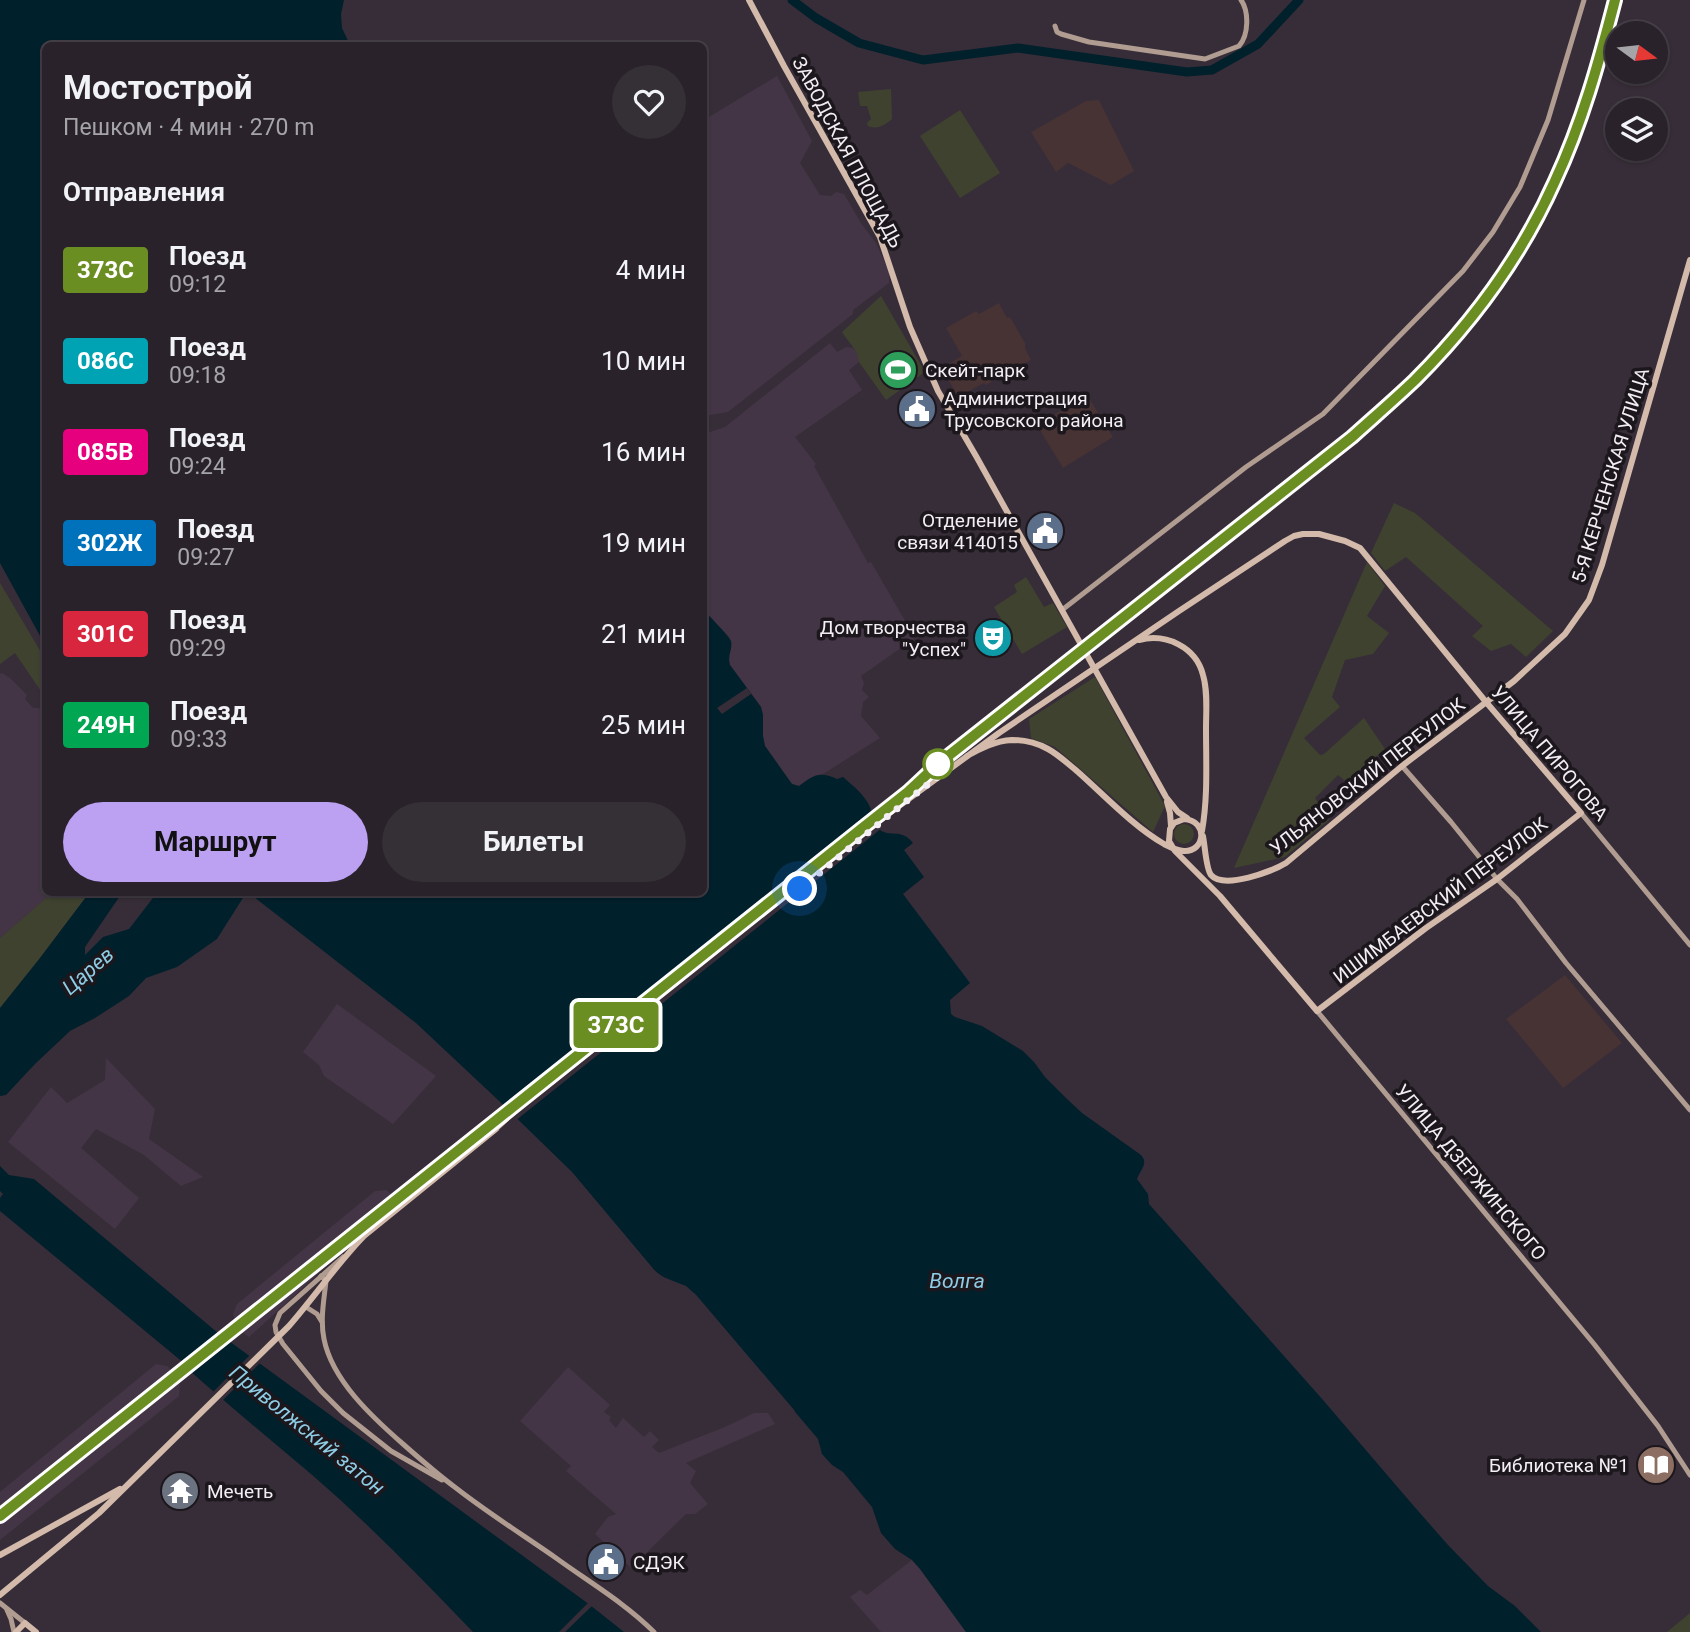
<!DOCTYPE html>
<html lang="ru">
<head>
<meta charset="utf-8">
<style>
	:root { --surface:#29222a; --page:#352f36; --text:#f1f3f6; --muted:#a5a4a8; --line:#453f47; --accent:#bca0f2 }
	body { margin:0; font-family:Roboto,sans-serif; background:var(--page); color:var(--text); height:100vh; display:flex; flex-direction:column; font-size:26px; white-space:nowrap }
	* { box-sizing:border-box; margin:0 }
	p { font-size:23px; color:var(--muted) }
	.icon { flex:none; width:38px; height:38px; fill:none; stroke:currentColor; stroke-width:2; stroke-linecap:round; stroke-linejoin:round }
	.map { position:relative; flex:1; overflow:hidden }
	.sheet { position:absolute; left:42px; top:42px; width:665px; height:854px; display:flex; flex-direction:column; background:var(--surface); border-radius:10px; box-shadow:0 2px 5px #0004,0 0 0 2px var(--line) }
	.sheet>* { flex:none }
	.badge { padding:0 14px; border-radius:5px; font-size:24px; line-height:46px }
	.needle { width:46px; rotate:105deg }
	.fabs { position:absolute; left:1605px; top:21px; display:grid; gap:14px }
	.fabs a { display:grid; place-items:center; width:63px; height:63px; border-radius:50%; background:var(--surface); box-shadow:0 2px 5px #0004,0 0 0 2px var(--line); font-size:35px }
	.you { position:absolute; width:35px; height:35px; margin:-18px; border:5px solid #fff; border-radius:50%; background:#1a73e8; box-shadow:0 0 0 10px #1a73e833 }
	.map>.badge { position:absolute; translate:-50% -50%; box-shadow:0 0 0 4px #fff }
	h2 { padding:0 21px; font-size:26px; line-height:63px }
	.round { display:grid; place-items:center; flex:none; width:74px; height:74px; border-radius:37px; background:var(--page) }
	.summary { display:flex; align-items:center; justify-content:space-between; height:119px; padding:0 21px }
	h1 { font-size:33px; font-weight:700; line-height:52px }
	.action { display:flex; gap:14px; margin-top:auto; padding:14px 21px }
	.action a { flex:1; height:80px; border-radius:42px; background:var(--accent); color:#111; font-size:28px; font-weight:700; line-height:80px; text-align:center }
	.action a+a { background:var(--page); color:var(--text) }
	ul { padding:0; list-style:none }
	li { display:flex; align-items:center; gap:21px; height:91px; padding:0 21px }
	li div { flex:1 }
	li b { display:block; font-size:26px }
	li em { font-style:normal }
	li .badge { min-width:77px; font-weight:700; text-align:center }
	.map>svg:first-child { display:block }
	.built { fill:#433545 }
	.education { fill:#473234 }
	.green { fill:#3f422f }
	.water { fill:#00202b }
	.pier { fill:#372d38 }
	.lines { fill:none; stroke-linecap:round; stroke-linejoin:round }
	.river { stroke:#00202b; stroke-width:9 }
	.secondary { stroke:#b09c90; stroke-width:5 }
	.primary { stroke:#d3baaa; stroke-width:6 }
	.rail-casing { stroke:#d4cdd5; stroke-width:4.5 }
	.rail { stroke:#1c171c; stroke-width:2; stroke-dasharray:5; stroke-linecap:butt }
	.line-casing { stroke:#fff; stroke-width:16 }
	.line { stroke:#6b8e23; stroke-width:10 }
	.walk { stroke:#f3edf4; stroke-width:7; stroke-dasharray:0 12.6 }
	.stop-dot { fill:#fff; stroke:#6b8e23; stroke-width:3.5 }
	.labels { text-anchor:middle; stroke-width:7; stroke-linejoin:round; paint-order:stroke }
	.street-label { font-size:19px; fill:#f3edf4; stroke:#1c171c }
	.poi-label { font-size:19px; fill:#f3edf4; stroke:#1c171c; text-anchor:start }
	.water-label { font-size:21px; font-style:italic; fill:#8ecde6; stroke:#1c171c }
</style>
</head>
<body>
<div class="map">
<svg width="1690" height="1632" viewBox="0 0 1690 1632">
	<rect width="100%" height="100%" fill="#372d38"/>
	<g class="built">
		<path d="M777,76l35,65 -12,22 20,32 11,1 5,-4 8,2 17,29 15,20 13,29v11l-36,27v4l-125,98 -24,4v-296z"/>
		<path d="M830,343l7,9 9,-5 7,1 3,3 3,5v6l-10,8 13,20 -67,47 21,27 -2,2 54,97 3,-1 44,76 -54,38 3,7 -2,7 7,7 -6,5 -2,14 19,22 -57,36 -9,2 -15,10 -7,-2 -27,-38 -2,-10v-21l-2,-8 -31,-42 -2,-7 3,-11 -1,-9 -26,-28v-176l21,-7z"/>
		<path d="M2,673l8,5 17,17 -2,4 8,9h6l6,9 1,175 6,1 -52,45v-264z"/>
		<path d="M337,1004l99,72 -43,48 -69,-48 -5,-11 -16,-13z"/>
		<path d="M106,1058l49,51 -6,30 54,38 -22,9 -37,-31 -48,-26 -15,19 58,50 -24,31 -107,-87 43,-55 16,16 38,-23z"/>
		<path d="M386,1190l9,7 -10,9 3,4 -139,127 -6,-4 -7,-9 -3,-10 4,-10 138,-113z"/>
		<path d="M156,1364l11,2 13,14 -1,16 -179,144v-48z"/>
		<path d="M568,1367l42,38 -6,7 7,5 -2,3 7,8 7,-10 21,19 6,-6 9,9 -7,7 7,6 66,-26 29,-14h14l7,11 -89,39 10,8 -6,12 18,21 -13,10h-9l-55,54 -36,-34 13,-17 8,-3 -50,-43 5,-5 -51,-45z"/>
		<path d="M912,1560l8,9 46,63h-85l-31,-35 10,-7 7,5z"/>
	</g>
	<g class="education">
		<path d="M1099,100l35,71 -23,14 -43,-22 -12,9 -25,-40 55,-31z"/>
		<path d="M999,303l8,15 3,-1 15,26v5l6,12 -45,25 -2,-2 -26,14 -16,-29 20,-12 -16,-28 30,-17 3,3z"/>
		<path d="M1087,395l26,42 -50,31 -26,-43z"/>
		<path d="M1565,975l57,68 -59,45 -57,-69z"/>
	</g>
	<g class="green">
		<path d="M891,89l1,30c-7,6 -15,11 -24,7l-1,-3 4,-4 -4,-13h-7l-2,-14z"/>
		<path d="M960,110l40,63 -40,25 -40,-62z"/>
		<path d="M881,296l44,76 -39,28 -27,-38c0,-11 -11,-20 -17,-30z"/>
		<path d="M1394,503l21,10 138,118 -27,26 -15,-13 -20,7 -19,-15 11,-10 -77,-69 -21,14 -14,-18z"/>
		<path d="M1367,562l18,24 -18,30 22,17 -16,21 -28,6 -13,37 8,10 -36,31 16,17 4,-1 40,-36 21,31 -39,33 -8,-7 -23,23 14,22 -44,37 -51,11z"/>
		<path d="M1026,577l18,30 9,-4 14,24 -45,27 -28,-47 23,-15 -3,-7z"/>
		<path d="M0,583l45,76v38l-30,-44 -15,11z"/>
		<path d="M1095,677l70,129 -12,26 -98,-85 -24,-9 -2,-19z"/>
		<circle cx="1184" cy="834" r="10"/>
		<path d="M52,893h37l-49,65 -40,50v-70z"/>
		<path d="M1690,1613v19h-23z"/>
	</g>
	<g class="water">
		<path d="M0,0h344l-3,14 1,14 8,17 -304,1 -1,599 -45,-82z"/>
		<path d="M704,610c5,6 25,26 27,31 2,8 -4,14 -1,24l31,42 2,8v21l2,10 27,38 7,2c15,-11 20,-15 38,-7l6,-2c9,8 22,18 27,30 3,8 2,15 8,21 10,11 23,-1 35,15l-9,7 20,27 -21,17 67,89 -20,17 1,14 4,3 27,9 41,25 11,11 11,15 21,21 16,15 59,42c8,9 -1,15 -4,24l11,15 1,10 174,196 89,104 36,41 40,41 27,20 26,26h-575l-46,-63 -8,-9 -17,-11 -14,-16 -9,-26 -29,-35 -11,-7 -10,-11 -4,-15 -122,-144c-12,-12 -29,-13 -41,-24l-84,-100 -74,-72 -81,-76 -167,-130 455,-1z"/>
		<path d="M160,893h86l-29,46 -40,28 -31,11 -17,18 -34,22 -25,13 -35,33 -29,31 -6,1v-88l40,-50 49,-65h33l-37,54v8l18,-18 26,-8 27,-35z"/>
		<path d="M0,1166l9,9 25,4 184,154 372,272 34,27h-151c-52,-54 -105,-109 -162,-158 -41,-35 -83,-69 -123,-105l-3,-5 -185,-153v-13l3,-4 -3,-3z"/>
	</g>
	<g class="pier">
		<path d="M747,688l4,6 -29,20 -5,-6z"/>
		<path d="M875,816l1,5 6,7 -367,293 -10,-10z"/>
		<path d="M571,1171l84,100 8,6 23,9 10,9 99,116 -2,2 -106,-122 -25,-11 -9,-7 -84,-100z"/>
		<path d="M252,1353l10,8 -42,42 -9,-9z"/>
		<path d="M590,1601l4,3 -29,28h-6z"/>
	</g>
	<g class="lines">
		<path class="river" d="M792,0l24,18 43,25 64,17 95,-12 169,24 25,-2 46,-26 41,-44"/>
		<g class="secondary">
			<path d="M1055,26l2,6 4,2 28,8 116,17 34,-13c10,-11 10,-35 2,-46"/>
			<path d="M1062,610l184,-143 77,-53 140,-143 30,-39 27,-45 28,-67 36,-120"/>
			<path d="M1402,766l49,56 46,57 20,20 49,64 124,147"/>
			<path d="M1581,813l109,132"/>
			<path d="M1317,1011l277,333 64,82 32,49"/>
			<path d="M343,1257l-63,56 -5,12 1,7 7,12 38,47 22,22 48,38 51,29"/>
			<path d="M321,1276l5,5c-2,19 -6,39 -2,58 8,41 48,78 79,105 17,15 34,30 53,44 32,25 67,47 100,70 33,24 69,45 98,74"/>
			<path d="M306,1307l11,7 5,8"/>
			<path d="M0,1603l25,20"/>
			<path d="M7,1610l4,9 3,13"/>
		</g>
		<g class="primary">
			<path d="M749,0l35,66 96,171 30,90 28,64 38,65 190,341 12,15 9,6"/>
			<path d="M1139,640c27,-7 57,7 64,35 5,17 3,36 3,53 0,35 2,69 -4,103"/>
			<path d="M1167,802l3,11 1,13"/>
			<path d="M1203,836c2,10 3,33 8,39 13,15 62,-4 75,-12l116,-97 112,-85 51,-47 24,-34 13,-35 88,-305"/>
			<path d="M493,1131l23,-21 346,-277 137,-100 180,-122 106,-70 9,-5 9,-2h16l26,7 15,7 126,154 95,111 -84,66 -71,49 -109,83 -97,-115 -45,-45 -6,-10 1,-12 4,-6 10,-4c25,2 21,33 0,32 -7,0 -14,-4 -20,-7 -30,-17 -60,-49 -86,-72 -10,-8 -19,-17 -30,-23 -11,-6 -24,-9 -36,-9 -17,1 -31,8 -45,16"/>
			<path d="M0,1555l120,-66"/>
			<path d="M0,1595l99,-82 190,-187c26,-30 48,-62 75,-90l132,-107"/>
			<path d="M16,1632l9,-9 11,9"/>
		</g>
		<defs>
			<path id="rail" d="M0,1516l908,-724 30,-28 413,-327c85,-74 157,-152 204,-256 27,-58 44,-119 60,-181"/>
		</defs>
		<use href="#rail" class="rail-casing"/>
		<use href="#rail" class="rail"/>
	</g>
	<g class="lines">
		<defs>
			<path id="line" d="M0,1516l865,-690 43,-34 30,-28 414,-327c21,-19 42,-37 63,-57 57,-57 107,-125 140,-199 27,-58 44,-119 60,-181"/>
		</defs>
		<use href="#line" class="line-casing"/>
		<use href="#line" class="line"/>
		<path class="walk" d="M800,889c47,-38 92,-78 140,-114l-2,-11"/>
	</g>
	<defs>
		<symbol id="stadium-disc" viewBox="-11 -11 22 22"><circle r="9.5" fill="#2e9e5b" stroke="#1c171c"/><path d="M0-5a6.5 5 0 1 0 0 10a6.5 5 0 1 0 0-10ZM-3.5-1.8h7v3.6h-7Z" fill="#fff"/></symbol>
		<symbol id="civic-disc" viewBox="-11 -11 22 22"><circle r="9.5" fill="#5c6f8a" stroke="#1c171c"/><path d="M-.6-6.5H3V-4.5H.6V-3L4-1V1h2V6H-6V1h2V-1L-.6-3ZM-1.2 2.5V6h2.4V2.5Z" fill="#fff"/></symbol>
		<symbol id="theatre-disc" viewBox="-11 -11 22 22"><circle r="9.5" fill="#0f9aa8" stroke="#1c171c"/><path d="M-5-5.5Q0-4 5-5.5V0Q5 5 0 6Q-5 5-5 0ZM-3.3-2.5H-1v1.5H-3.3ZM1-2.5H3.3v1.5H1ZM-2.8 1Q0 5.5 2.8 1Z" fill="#fff"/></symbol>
		<symbol id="library-disc" viewBox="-11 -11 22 22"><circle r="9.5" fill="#8d6e63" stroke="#1c171c"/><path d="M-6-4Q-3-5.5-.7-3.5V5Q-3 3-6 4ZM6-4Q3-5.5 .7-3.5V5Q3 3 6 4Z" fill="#fff"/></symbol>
		<symbol id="temple-disc" viewBox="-11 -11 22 22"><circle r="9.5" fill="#6b7280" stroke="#1c171c"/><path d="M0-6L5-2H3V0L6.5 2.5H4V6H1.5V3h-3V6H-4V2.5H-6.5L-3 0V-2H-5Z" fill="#fff"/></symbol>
	</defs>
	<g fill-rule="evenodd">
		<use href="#stadium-disc" x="876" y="348" width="44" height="44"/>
		<use href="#civic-disc" x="895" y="387" width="44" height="44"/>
		<use href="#civic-disc" x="1023" y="509" width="44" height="44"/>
		<use href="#theatre-disc" x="971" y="616" width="44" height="44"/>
		<use href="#library-disc" x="1634" y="1443" width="44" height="44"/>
		<use href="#temple-disc" x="158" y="1469" width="44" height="44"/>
		<use href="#civic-disc" x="584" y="1540" width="44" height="44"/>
	</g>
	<circle class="stop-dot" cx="938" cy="764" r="14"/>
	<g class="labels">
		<g class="street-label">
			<text transform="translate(848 152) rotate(62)" y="7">ЗАВОДСКАЯ ПЛОЩАДЬ</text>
			<text transform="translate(1610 475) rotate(-73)" y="7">5-Я КЕРЧЕНСКАЯ УЛИЦА</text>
			<text transform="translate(1550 753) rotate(50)" y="7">УЛИЦА ПИРОГОВА</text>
			<text transform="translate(1367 776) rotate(-38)" y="7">УЛЬЯНОВСКИЙ ПЕРЕУЛОК</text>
			<text transform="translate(1440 900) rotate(-37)" y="7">ИШИМБАЕВСКИЙ ПЕРЕУЛОК</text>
			<text transform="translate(1471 1172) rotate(50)" y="7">УЛИЦА ДЗЕРЖИНСКОГО</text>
		</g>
		<g class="poi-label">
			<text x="925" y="377">Скейт-парк</text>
			<text x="944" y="405">Администрация<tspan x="944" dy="22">Трусовского района</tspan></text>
			<text x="1018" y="527" text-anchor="end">Отделение<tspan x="1018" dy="22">связи 414015</tspan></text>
			<text x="966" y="634" text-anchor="end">Дом творчества<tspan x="966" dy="22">"Успех"</tspan></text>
			<text x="1629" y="1472" text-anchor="end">Библиотека №1</text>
			<text x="207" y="1498">Мечеть</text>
			<text x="633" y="1569">СДЭК</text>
		</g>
		<g class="water-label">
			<text transform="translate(88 971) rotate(-41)" y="7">Царев</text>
			<text x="957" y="1288">Волга</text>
			<text transform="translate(307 1430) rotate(39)" y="7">Приволжский затон</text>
		</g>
	</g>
</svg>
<div class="fabs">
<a><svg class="needle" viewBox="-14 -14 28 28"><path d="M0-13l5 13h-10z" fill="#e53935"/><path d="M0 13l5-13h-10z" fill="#a5a4a8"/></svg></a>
<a><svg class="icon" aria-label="layers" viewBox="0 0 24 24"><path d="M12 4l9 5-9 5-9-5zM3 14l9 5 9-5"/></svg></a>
</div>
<div class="you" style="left:800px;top:889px"></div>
<b class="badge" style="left:616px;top:1025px;background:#6b8e23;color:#fff">373C</b>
<section class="sheet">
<div class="summary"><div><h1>Мостострой</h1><p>Пешком · 4 мин · 270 m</p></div><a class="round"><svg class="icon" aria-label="heart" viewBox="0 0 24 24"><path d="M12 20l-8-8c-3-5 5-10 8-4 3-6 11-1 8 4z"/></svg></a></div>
<h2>Отправления</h2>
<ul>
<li><span class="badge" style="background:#6b8e23;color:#fff">373C</span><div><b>Поезд</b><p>09:12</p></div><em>4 мин</em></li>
<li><span class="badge" style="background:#00a3b4;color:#fff">086С</span><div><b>Поезд</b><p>09:18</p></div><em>10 мин</em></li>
<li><span class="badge" style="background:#e6007e;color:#fff">085В</span><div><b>Поезд</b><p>09:24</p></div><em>16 мин</em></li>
<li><span class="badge" style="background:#0072bc;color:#fff">302Ж</span><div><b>Поезд</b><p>09:27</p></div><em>19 мин</em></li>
<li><span class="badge" style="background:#d7263d;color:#fff">301С</span><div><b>Поезд</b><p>09:29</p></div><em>21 мин</em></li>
<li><span class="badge" style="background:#00a651;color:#fff">249Н</span><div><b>Поезд</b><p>09:33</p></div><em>25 мин</em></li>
</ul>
<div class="action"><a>Маршрут</a><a>Билеты</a></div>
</section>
</div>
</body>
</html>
